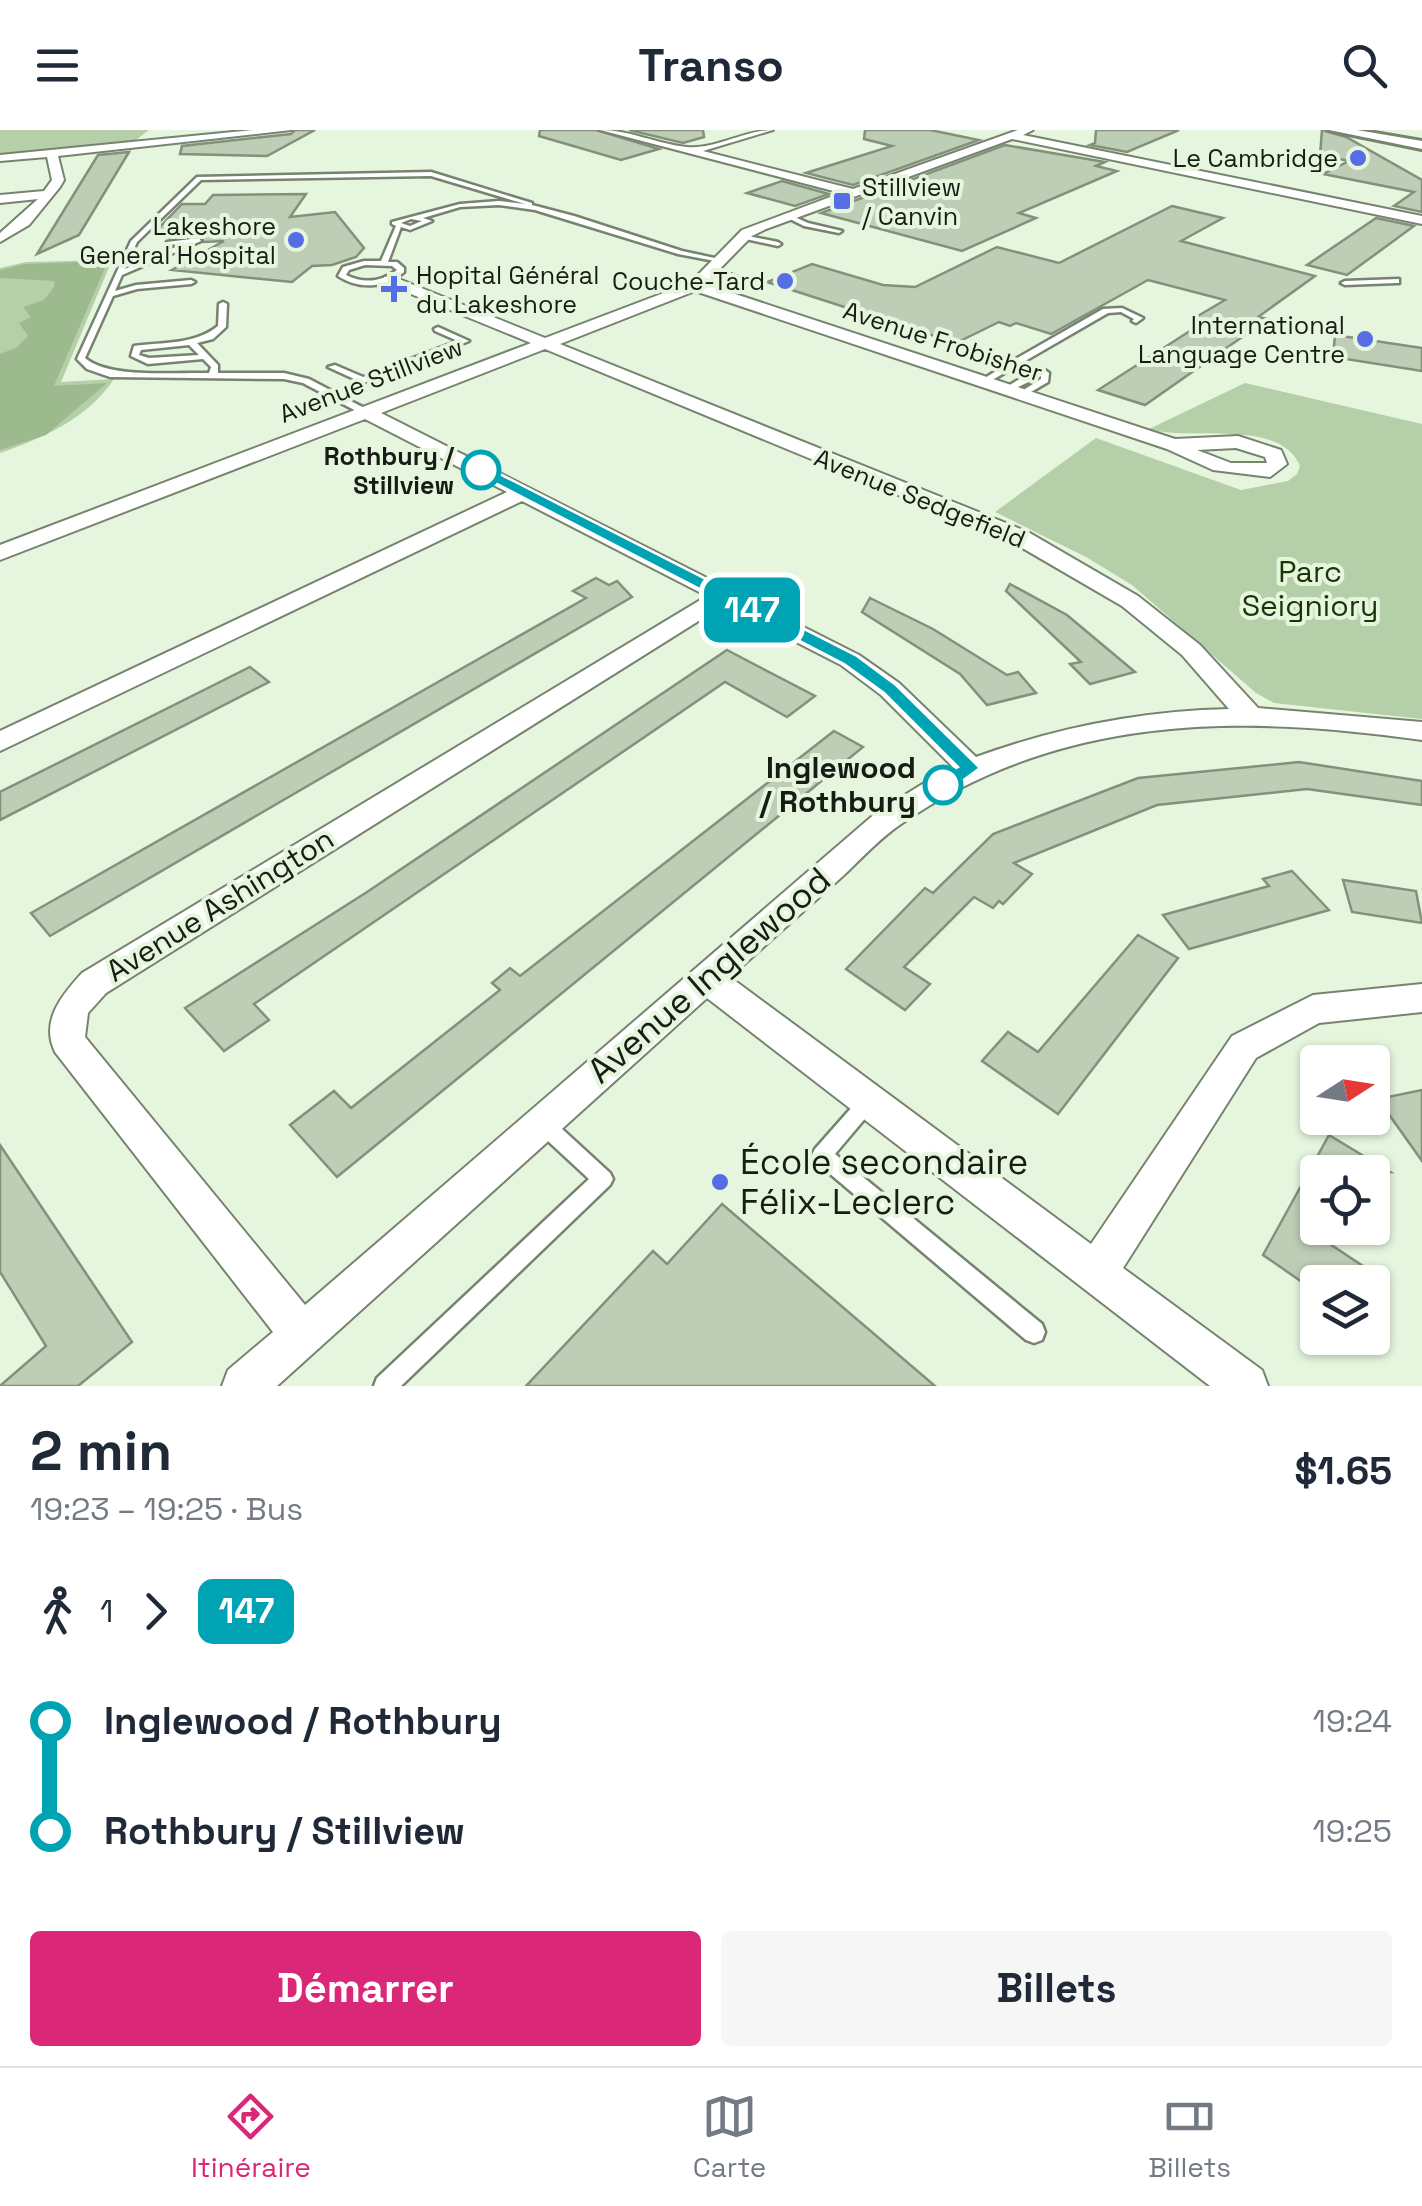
<!DOCTYPE html>
<html lang="fr">
<head>
<meta charset="utf-8">
<style>
	:root { --surface:#fff; --page:#f6f6f7; --text:#1f2937; --muted:#747a83; --line:#e0e1e3; --accent:#db2777 }
	body { margin:0; font-family:"Space Grotesk",sans-serif; background:var(--page); color:var(--text); height:100vh; display:flex; flex-direction:column; font-size:38px; white-space:nowrap }
	* { box-sizing:border-box; margin:0 }
	p { font-size:32px; color:var(--muted) }
	.icon { flex:none; width:55px; height:55px; fill:none; stroke:currentColor; stroke-width:2; stroke-linecap:round; stroke-linejoin:round }
	.map { position:relative; height:1256px; overflow:hidden }
	.details { display:flex; flex-direction:column; background:var(--surface); flex:1 }
	.details>* { flex:none }
	.badge { padding:0 20px; border-radius:15px; font-size:35px; line-height:65px }
	.needle { width:65px; rotate:78deg }
	.fabs { position:absolute; left:1300px; top:915px; display:grid; gap:20px }
	.fabs a { display:grid; place-items:center; width:90px; height:90px; border-radius:10px; background:var(--surface); box-shadow:0 2px 8px #0004; font-size:50px }
	.map>.badge { position:absolute; translate:-50% -50%; box-shadow:0 0 0 5px #fff }
	.legs { display:flex; align-items:center; gap:15px; height:110px; padding:0 30px; font-size:32px }
	.legs p { margin-inline-start:auto }
	.head { display:flex; align-items:center; justify-content:space-between; height:170px; padding:0 30px }
	h1 { font-size:55px; font-weight:600; line-height:75px }
	.button { display:flex; gap:20px; margin-top:auto; padding:20px 30px }
	.button a { flex:1; height:115px; border-radius:10px; background:var(--accent); color:#fff; font-size:40px; font-weight:600; line-height:115px; text-align:center }
	.button a+a { background:var(--page); color:var(--text) }
	ul { padding:0 30px; list-style:none }
	li { display:flex; align-items:center; gap:35px; height:110px; font-size:38px }
	li i { display:grid; place-items:center; width:15px; height:100%; margin:0 12px; background:currentColor }
	li i::after { content:''; width:25px; height:25px; margin:-12px; border:8px solid; border-radius:50%; background:var(--surface) }
	li p { margin-inline-start:auto }
	li:first-child i { background:linear-gradient(#0000 50%,currentColor 0) }
	li:last-child i { background:linear-gradient(currentColor 50%,#0000 0) }
	header { display:flex; justify-content:space-between; align-items:center; height:130px; padding:0 30px; background:var(--surface); font-size:45px; font-weight:600 }
	.menu { display:flex; justify-content:space-around; align-items:center; height:140px; border-top:2px solid var(--line); background:var(--surface); font-size:28px; color:var(--muted) }
	.menu a { display:grid; justify-items:center; gap:5px }
	.menu .selected { color:var(--accent) }
	.map>svg:first-child { display:block }
	.green { fill:#b5cfa8 }
	.forest { fill:#9db98e }
	.building { fill:#becdb6; stroke:#83917b; stroke-width:2.5 }
	.lines { fill:none; stroke-linecap:round; stroke-linejoin:round }
	.service-casing { stroke:#76846f; stroke-width:5 }
	.minor-casing { stroke:#76846f; stroke-width:4 }
	.tertiary-casing { stroke:#76846f; stroke-width:6 }
	.service { fill:#fff; fill-rule:evenodd }
	.minor { fill:#fff; fill-rule:evenodd }
	.tertiary { fill:#fff; fill-rule:evenodd }
	.line-1 { fill:#00a3b4; stroke:#fff; stroke-width:2.5 }
	.poi-dot { fill:#566ee4; stroke:#e6f6de; stroke-width:4 }
	.stop-1-dot { fill:#fff; stroke:#00a3b4; stroke-width:5 }
	.labels { text-anchor:middle; stroke-width:8; stroke-linejoin:round; paint-order:stroke }
	.far-poi-label { font-size:25px; fill:#171c14; stroke:#e6f6de; text-anchor:end }
	.far-street-label { font-size:25px; fill:#171c14; stroke:#e6f6de }
	.far-stop-label { font-size:25px; font-weight:bold; fill:#171c14; stroke:#e6f6de; text-anchor:end }
	.park-label { font-size:30px; fill:#1a3405; stroke:#e6f6de }
	.stop-label { font-size:30px; font-weight:bold; fill:#171c14; stroke:#e6f6de; text-anchor:end }
	.street-label { font-size:30px; fill:#171c14; stroke:#e6f6de }
	.near-street-label { font-size:35px; fill:#171c14; stroke:#e6f6de }
	.near-poi-label { font-size:35px; fill:#171c14; stroke:#e6f6de; text-anchor:start }
</style>
</head>
<body>
<header><svg class="icon" aria-label="menu" viewBox="0 0 24 24"><path d="M4 6h16M4 12h16M4 18h16"/></svg>Transo<svg class="icon" aria-label="search" viewBox="0 0 24 24"><circle cx="10" cy="10" r="6"/><path d="M15 15l6 6"/></svg></header>
<div class="map">
<svg width="1422" height="1256" viewBox="0 0 1422 1256">
	<rect width="100%" height="100%" fill="#e6f6de"/>
	<g class="green">
		<path d="M0,0h149l-13,10 -136,15z"/>
		<path d="M112,130l-51,122 53,-3c-26,39 -70,59 -114,74v-185l26,-6z"/>
		<path d="M1245,253l177,41v295l-148,-16 -18,-10 -124,-108 -46,-28 -91,-45 101,-74 145,52 47,-9 9,-7 3,-8c-21,-49 -109,-24 -151,-37z"/>
	</g>
	<path class="forest" d="M108,131l-54,125 53,-3 -61,52 -46,15v-96l16,-6 12,-12 -9,-13 12,-6 -8,-10 21,-7 10,-13v-6l-54,-3v-8l25,-6z"/>
	<g class="building">
		<path d="M295,0h20l-48,26 -87,-2 2,-8 109,-12z"/>
		<path d="M540,0h56l63,19 -38,11 -82,-24z"/>
		<path d="M629,0h74l1,7 -21,6z"/>
		<path d="M865,0h65l49,10 -126,45 -47,-12 86,-27 -28,-7z"/>
		<path d="M1096,0h83l-52,22 -37,-7 5,-2z"/>
		<path d="M1322,0l24,7 76,43v32l-28,-6 20,-14 -91,-18 26,-13 -29,-6z"/>
		<path d="M1005,15l100,17 -9,4 21,5 -98,42 17,5 -74,33 -141,-38z"/>
		<path d="M129,22l-50,83 -42,19 61,-99z"/>
		<path d="M782,51l47,13 -34,12 -48,-13z"/>
		<path d="M306,64l-16,23 45,-5 29,36 -8,9 -24,8 -20,1 -20,16 -120,-12 52,-29 -20,1 -5,-8 -29,4 -14,-7 26,-27h23l8,-9z"/>
		<path d="M1172,76l51,12 -42,23 134,35 -57,41 10,2 -123,86 -47,-15 109,-70 -11,-3 29,-17 -77,-20 -97,54 -35,-11 -6,3 -11,-4 -43,21 -189,-61 45,-18 71,21 32,2 82,-40 62,16z"/>
		<path d="M1376,88l38,8 -67,49 -40,-10z"/>
		<path d="M1335,205l87,13v23l-89,-14z"/>
		<path d="M596,448l13,7 8,-4 15,16 -582,339 -19,-23 555,-315 -13,-7z"/>
		<path d="M1010,454l57,31 68,57 -45,12 -20,-20 11,-2 -75,-71z"/>
		<path d="M870,468l63,31 74,46 11,-3 18,21 -49,12 -27,-31 -98,-62z"/>
		<path d="M727,520l88,46 -28,21 -62,-35 -471,322 15,16 -45,31 -39,-43 182,-116z"/>
		<path d="M250,537l19,15 -269,138v-28z"/>
		<path d="M834,601l29,16 -526,430 -47,-52 44,-34 17,17 149,-118 -8,-7 18,-15 10,8z"/>
		<path d="M1299,632l123,19v24l-115,-16 -150,16 -143,58 18,11 -29,30 -4,-3 -6,7 -19,-11 -70,70 26,17 -25,26 -59,-41 79,-81 8,5 60,-59 145,-56z"/>
		<path d="M1292,741l37,39 -140,39 -26,-34 106,-29 -6,-7z"/>
		<path d="M1343,750l73,11 6,32 -70,-11z"/>
		<path d="M1138,805l40,23 -120,156 -76,-53 26,-29 30,20z"/>
		<path d="M1422,960v71l-44,-62z"/>
		<path d="M1329,1005l61,37h-72v64l69,46h-69v11l-55,-38z"/>
		<path d="M0,1015l132,197 -54,44h-78l46,-40 -46,-74z"/>
		<path d="M722,1074l213,182h-409l127,-135 14,13z"/>
	</g>
	<g class="lines">
		<defs>
			<g id="service">
				<path d="M431,42l101,31v2l42,11 108,35 42,9 -4,2 -42,-8 -143,-44 -36,-5 -39,2 -37,11 9,3 -22,9 -9,-3 -13,35h9l7,6v4c-19,16 -45,18 -66,4l5,-9 21,-6h17l15,-35 -4,-2v-2l68,-18 39,-3 26,3 -94,-28 -230,4 -64,62 -12,27 60,-26 -16,2 -2,-3 32,-4 2,3 -79,34 -7,16 21,-6 55,-5 4,2 -4,2 -54,5 -24,7 -28,62c24,21 92,14 124,15l2,-6 -8,-8 -55,5 -17,-8 3,-10c28,-4 61,-1 84,-20l1,-22 4,-2 4,2 -1,23 -13,12 -16,4 21,22v8h66l25,6 59,31v4h-6l-59,-31 -19,-4 -174,-2 -23,-8 -10,-10 54,-118 66,-64zM411,89l11,2 -12,5 -9,-3zM365,135l27,1 5,4c-16,12 -33,14 -51,5l3,-5zM189,215l10,10 -50,3 -10,-3 2,-5z"/>
				<path d="M788,84l20,9 34,8 -3,2 -35,-7 -18,-9z"/>
				<path d="M743,105l35,7 3,2 -3,2 -37,-8z"/>
				<path d="M708,138h6l29,11 -4,2 -31,-9z"/>
				<path d="M1399,149v4h-3l-51,2 -4,-2 4,-2z"/>
				<path d="M1122,178l21,10 -7,5 -4,-2 2,-2 -13,-7 -13,1 -121,70 -7,-2 21,-13 -20,-6v-4l26,6 96,-55z"/>
				<path d="M438,197l31,14 -106,42 -35,-16 7,-2 28,12 95,-36 -23,-10 -1,-2z"/>
				<path d="M1045,240l4,3 -1,9 -24,14 -7,-2 24,-15v-3l-31,15 -7,-2 27,-16z"/>
				<path d="M867,965l6,2 3,6 -3,6 -38,45 207,170 3,8 -3,8 -8,3 -8,-3 -211,-179 -3,-6 3,-6 46,-52z"/>
				<path d="M542,985l7,2 61,56 3,6 -3,6 -209,201h-27l3,-8 212,-199 -54,-50 -2,-6 2,-6z"/>
			</g>
			<g id="minor">
				<path d="M253,0h38l-233,26 6,24 -4,7 -31,38 -29,17v-9l38,-34 -38,4v-8l44,-4 8,-11 -5,-23 -47,4v-6z"/>
				<path d="M600,0c30,0 57,14 87,17 27,3 58,-17 86,-17l-70,21 150,38 165,-59h15l-10,5 399,81v8l-410,-85 -246,90 -14,7 -47,48 470,155 63,-3 43,14 6,14 -17,13 -57,-7 -46,-21 -472,-158 -135,53 468,188 110,64 62,49 58,63 164,14v18c-184,-26 -363,-26 -521,84 -21,14 -39,34 -57,51 -38,34 -76,68 -114,102l361,267 141,-208 81,-41 109,-11v28l-103,11 -63,35 -133,210 139,102 6,16h-58l-503,-388 -430,388h-55l6,-16 45,-38 -218,-280c-15,-31 7,-57 27,-79l625,-377 -185,-95 -522,250v-20l507,-239 -142,-73 -365,141v-15l531,-202 -147,-60v-6h10l151,61 145,-55 52,-53 99,-37zM545,219l467,193 110,64 60,49 47,54c-87,2 -171,18 -253,48l-77,-74 -40,-28 -478,-242zM1236,318l29,9 2,6h-36l-34,-13zM724,475l117,60 40,30 71,71 -75,46 -572,493 -220,-268 3,-24 18,-20z"/>
			</g>
			<path id="tertiary" d="M1329,0h28l65,11v8z"/>
		</defs>
		<use href="#service" class="service-casing"/>
		<use href="#minor" class="minor-casing"/>
		<use href="#tertiary" class="tertiary-casing"/>
		<use href="#service" class="service"/>
		<use href="#minor" class="minor"/>
		<use href="#tertiary" class="tertiary"/>
	</g>
	<path class="line-1" d="M476,337h10l371,189 39,29 84,83 -30,22h-14v-10l22,-13 -74,-74 -40,-29 -368,-191z"/>
	<g class="poi-dot">
		<circle cx="1358" cy="28" r="10"/>
		<rect x="832" y="61" width="20" height="20" rx="5"/>
		<circle cx="296" cy="110" r="10"/>
		<circle cx="785" cy="151" r="10"/>
		<path d="M389 144h10v10h10v10h-10v10h-10v-10h-10v-10h10z"/>
		<circle cx="1365" cy="209" r="10"/>
		<circle cx="720" cy="1052" r="10"/>
	</g>
	<g class="stop-1-dot">
		<circle cx="481" cy="340" r="18"/>
		<circle cx="943" cy="655" r="18"/>
	</g>
	<g class="labels">
		<g class="far-poi-label">
			<text x="1338" y="37">Le Cambridge</text>
			<text x="862" y="66" text-anchor="start">Stillview<tspan x="862" dy="29">/ Canvin</tspan></text>
			<text x="276" y="105">Lakeshore<tspan x="276" dy="29">General Hospital</tspan></text>
			<text x="416" y="154" text-anchor="start">Hopital Général<tspan x="416" dy="29">du Lakeshore</tspan></text>
			<text x="765" y="160">Couche-Tard</text>
			<text x="1345" y="204">International<tspan x="1345" dy="29">Language Centre</tspan></text>
		</g>
		<g class="far-street-label">
			<text transform="translate(943 211) rotate(18)" y="9">Avenue Frobisher</text>
			<text transform="translate(371 250) rotate(-21)" y="9">Avenue Stillview</text>
			<text transform="translate(920 368) rotate(22)" y="9">Avenue Sedgefield</text>
		</g>
		<g class="far-stop-label">
			<text x="454" y="335">Rothbury /<tspan x="454" dy="29">Stillview</tspan></text>
		</g>
		<g class="park-label">
			<text x="1310" y="452">Parc<tspan x="1310" dy="34">Seigniory</tspan></text>
		</g>
		<g class="stop-label">
			<text x="916" y="648">Inglewood<tspan x="916" dy="34">/ Rothbury</tspan></text>
		</g>
		<g class="street-label">
			<text transform="translate(220 775) rotate(-32)" y="10">Avenue Ashington</text>
		</g>
		<g class="near-street-label">
			<text transform="translate(709 845) rotate(-41)" y="12">Avenue Inglewood</text>
		</g>
		<g class="near-poi-label">
			<text x="740" y="1044">École secondaire<tspan x="740" dy="40">Félix-Leclerc</tspan></text>
		</g>
	</g>
</svg>
<div class="fabs">
<a><svg class="needle" viewBox="-14 -14 28 28"><path d="M0-13l5 13h-10z" fill="#e53935"/><path d="M0 13l5-13h-10z" fill="#747a83"/></svg></a>
<a><svg class="icon" aria-label="locate" viewBox="0 0 24 24"><circle cx="12" cy="12" r="6"/><path d="M12 2v4M12 18v4M2 12h4M18 12h4"/></svg></a>
<a><svg class="icon" aria-label="layers" viewBox="0 0 24 24"><path d="M12 4l9 5-9 5-9-5zM3 14l9 5 9-5"/></svg></a>
</div>
<b class="badge" style="left:752px;top:480px;background:#00a3b4;color:#fff">147</b>
</div>
<section class="details">
<div class="head"><div><h1>2 min</h1><p>19:23 – 19:25 · Bus</p></div><b>$1.65</b></div>
<div class="legs"><svg class="icon" aria-label="walk" viewBox="0 0 24 24"><circle cx="13" cy="4" r="2"/><path d="M13 8l-2 6 4 7M11 14l-3 7M7 12l3-4h3l4 4"/></svg>1<svg class="icon" aria-label="forward" viewBox="0 0 24 24"><path d="M9 5l7 7-7 7"/></svg><b class="badge" style="background:#00a3b4;color:#fff">147</b></div>
<ul>
<li><i style="color:#00a3b4"></i><b>Inglewood / Rothbury</b><p>19:24</p></li>
<li><i style="color:#00a3b4"></i><b>Rothbury / Stillview</b><p>19:25</p></li>
</ul>
<div class="button"><a>Démarrer</a><a>Billets</a></div>
</section>
<nav class="menu">
<a class="selected"><svg class="icon" aria-label="directions" viewBox="0 0 24 24"><path d="M12 3l9 9-9 9-9-9zM9 14v-3h6M13 9l2 2-2 2"/></svg>Itinéraire</a>
<a><svg class="icon" aria-label="map" viewBox="0 0 24 24"><path d="M3 6l6-2 6 2 6-2v14l-6 2-6-2-6 2zM9 4v14M15 6v14"/></svg>Carte</a>
<a><svg class="icon" aria-label="tickets" viewBox="0 0 24 24"><path d="M3 7h18v10H3zM15 7v10"/></svg>Billets</a>
</nav>
</body>
</html>
